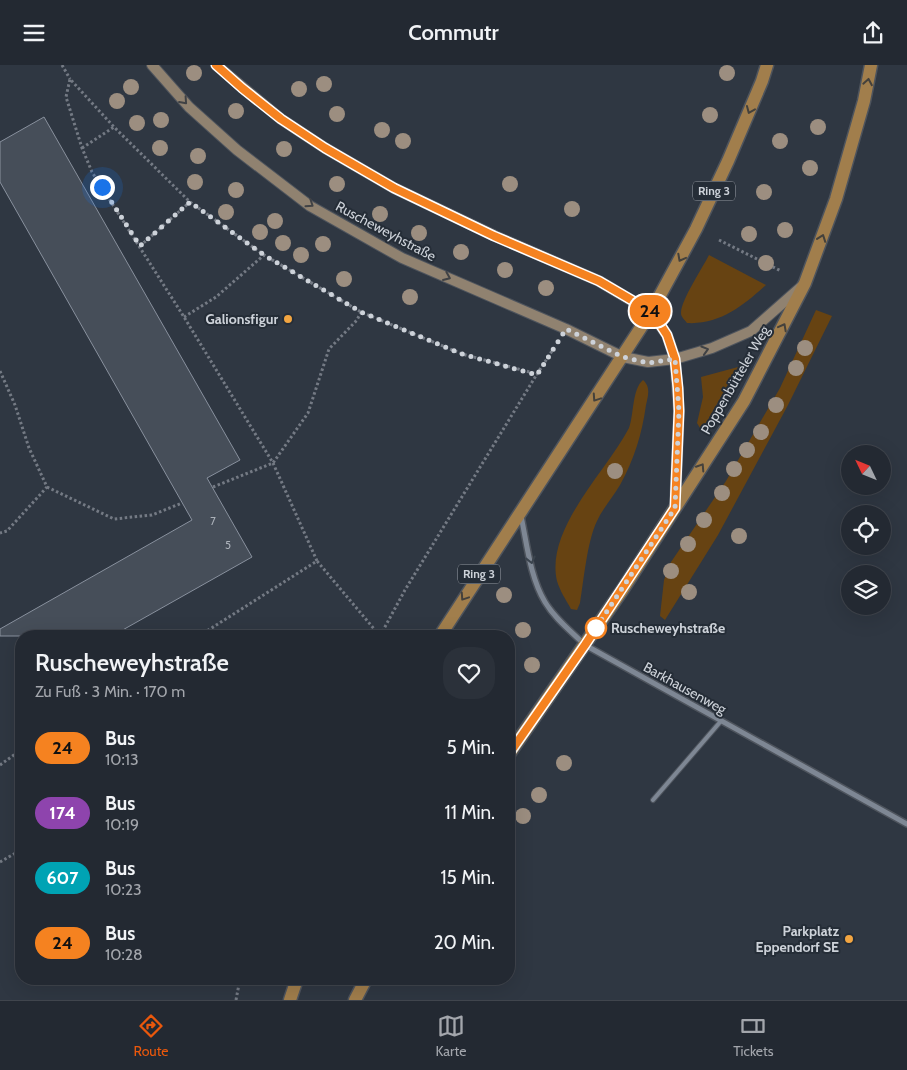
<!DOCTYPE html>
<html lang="de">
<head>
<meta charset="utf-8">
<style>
	:root { --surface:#232932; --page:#2b313a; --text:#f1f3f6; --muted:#a3a6ac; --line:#40454d; --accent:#ea580c }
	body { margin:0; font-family:Cabin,sans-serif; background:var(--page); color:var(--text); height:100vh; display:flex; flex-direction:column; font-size:19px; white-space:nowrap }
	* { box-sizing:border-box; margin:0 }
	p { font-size:16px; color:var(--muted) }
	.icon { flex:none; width:28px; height:28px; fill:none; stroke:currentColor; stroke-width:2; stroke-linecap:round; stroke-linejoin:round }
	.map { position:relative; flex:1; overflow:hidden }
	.drawer { position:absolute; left:15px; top:565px; width:500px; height:355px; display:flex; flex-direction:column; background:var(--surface); border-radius:20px; box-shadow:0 5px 20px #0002,0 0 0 1px var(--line) }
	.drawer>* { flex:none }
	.badge { padding:0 10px; border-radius:16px; font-size:18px; line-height:32px }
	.needle { width:32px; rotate:313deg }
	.fabs { position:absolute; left:841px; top:380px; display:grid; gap:10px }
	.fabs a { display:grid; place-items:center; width:50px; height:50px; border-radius:50%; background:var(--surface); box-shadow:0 5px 20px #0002,0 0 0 1px var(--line); font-size:25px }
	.you { position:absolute; width:25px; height:25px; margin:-12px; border:4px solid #fff; border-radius:50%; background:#1a73e8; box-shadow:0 0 0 8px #1a73e833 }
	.map>.badge { position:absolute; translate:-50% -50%; box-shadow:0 0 0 2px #fff }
	.round { display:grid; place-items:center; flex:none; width:52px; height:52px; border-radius:20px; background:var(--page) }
	.head { display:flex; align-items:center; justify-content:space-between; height:85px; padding:0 20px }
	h1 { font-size:24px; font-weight:600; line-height:38px }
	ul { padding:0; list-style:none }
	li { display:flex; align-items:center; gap:15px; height:65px; padding:0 20px }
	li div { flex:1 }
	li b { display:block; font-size:19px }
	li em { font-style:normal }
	li .badge { min-width:55px; font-weight:700; text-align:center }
	header { display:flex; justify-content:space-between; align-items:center; height:65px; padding:0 20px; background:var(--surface); font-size:22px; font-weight:600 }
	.tabs { display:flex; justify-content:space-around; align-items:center; height:70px; border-top:1px solid var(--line); background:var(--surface); font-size:14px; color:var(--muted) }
	.tabs a { display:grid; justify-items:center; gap:2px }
	.tabs .selected { color:var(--accent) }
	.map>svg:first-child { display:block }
	.green { fill:#674312 }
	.building { fill:#464e59; stroke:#89919e }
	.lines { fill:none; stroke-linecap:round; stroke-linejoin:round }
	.lane-casing { stroke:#4e545d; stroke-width:6 }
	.street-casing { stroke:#4e545d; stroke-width:8 }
	.secondary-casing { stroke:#4e545d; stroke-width:12 }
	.primary-casing { stroke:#4e545d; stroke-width:15 }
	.path { stroke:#747a84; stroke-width:3; stroke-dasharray:2.5 2.5; stroke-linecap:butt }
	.lane { stroke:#7e8794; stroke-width:4 }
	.street { stroke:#7e8794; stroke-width:5 }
	.secondary { stroke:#908270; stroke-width:10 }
	.primary { stroke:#a17e4c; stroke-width:12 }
	.tree { fill:#9c8e80 }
	.oneway { stroke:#44413c }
	.oneway2 { stroke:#404245 }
	.oneway3 { stroke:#3b444e }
	.line-casing { stroke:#fff; stroke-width:11 }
	.line { stroke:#f58220; stroke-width:8 }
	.walk { stroke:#cdd2d9; stroke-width:5; stroke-dasharray:0 9 }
	.poi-dot { fill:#f2a541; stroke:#252d37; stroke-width:2 }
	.stop-dot { fill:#fff; stroke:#f58220; stroke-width:2.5 }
	.labels { text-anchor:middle; stroke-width:4; stroke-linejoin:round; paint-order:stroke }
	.number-label { font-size:11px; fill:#abb1b9 }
	.shield { fill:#252d37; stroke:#9ba0a8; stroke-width:1 }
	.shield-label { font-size:12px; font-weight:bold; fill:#cdd2d9 }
	.street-label { font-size:14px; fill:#cdd2d9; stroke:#252d37 }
	.poi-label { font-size:14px; font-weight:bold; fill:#cdd2d9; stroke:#252d37; text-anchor:end }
	.stop-label { font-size:14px; font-weight:bold; fill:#cdd2d9; stroke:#252d37; text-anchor:start }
</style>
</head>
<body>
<header><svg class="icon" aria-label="menu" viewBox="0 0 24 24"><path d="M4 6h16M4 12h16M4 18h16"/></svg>Commutr<svg class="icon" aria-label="share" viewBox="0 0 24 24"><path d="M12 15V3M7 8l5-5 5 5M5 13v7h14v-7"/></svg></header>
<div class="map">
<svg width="907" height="935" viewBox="0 0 907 935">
	<rect width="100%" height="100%" fill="#2f3742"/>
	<g class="green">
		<path d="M709,190l57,30c-22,20 -46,40 -79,38 -3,-4 -6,-6 -6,-10 0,-13 22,-46 28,-58z"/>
		<path d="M816,245l16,6 -44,89 -70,130 -53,85 -5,-4 4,-36 7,-18 55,-81 54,-93z"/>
		<path d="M738,302l-33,58 -5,3 -3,-5 6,-26 -2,-20z"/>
		<path d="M643,315c8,7 5,16 3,25 -4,29 -12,55 -26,80 -7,12 -17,23 -23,36 -10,21 -13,58 -17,82l-3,7 -6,-1c-5,-9 -11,-18 -14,-28 -12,-52 49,-109 72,-153 5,-13 3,-39 14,-48z"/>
	</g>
	<path class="building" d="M44,52l196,343 -33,18 45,79 -140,79h-112v-7l192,-109 -192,-338v-40z"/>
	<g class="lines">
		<defs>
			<path id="lane" d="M653,735l68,-79"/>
			<path id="street" d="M521,451c6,28 9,61 24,86 10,17 26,29 40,43l322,179"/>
			<g id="secondary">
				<path d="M152,0l37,42 48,43 73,56 92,52 164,71 57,28 25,5 27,-3 37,-11 39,-17 50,-44"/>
				<path d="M216,0l65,54 44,29 69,40 101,48 104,45 52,31 16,23 8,24 4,52 -4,97"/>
			</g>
			<g id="primary">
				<path d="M440,571l211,-324 45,-83 32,-68 34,-80 5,-16"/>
				<path d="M509,689l114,-165 121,-188 61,-118 31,-84 28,-98 7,-36"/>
				<path d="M290,935l7,-21"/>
				<path d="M355,935l11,-21"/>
			</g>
		</defs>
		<use href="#lane" class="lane-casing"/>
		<use href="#street" class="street-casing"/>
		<use href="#secondary" class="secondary-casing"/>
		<use href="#primary" class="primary-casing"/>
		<g class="path">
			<path d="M62,0l8,14"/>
			<path d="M82,83l32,-21"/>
			<path d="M719,175l62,31"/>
			<path d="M140,181l50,-44"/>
			<path d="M184,252l32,-20 48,-42"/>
			<path d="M0,306l15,34 14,43 18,39 -40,44 -7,2"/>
			<path d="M47,422l67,32 38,-4 30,-12"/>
			<path d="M213,422l60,-24 35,-50 21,-64 28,-29 4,-8"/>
			<path d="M317,496l-44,-98 -89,-146 -92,-145 -10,-24 -16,-51 4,-18 44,48 76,75 74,53 97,57 101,42 75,20 15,-23"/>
			<path d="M199,571l118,-75 63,75"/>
			<path d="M380,571l25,-46 132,-216"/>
			<path d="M0,700l21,-15"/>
			<path d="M0,797l21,-12"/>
			<path d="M236,935l4,-21"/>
		</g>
		<use href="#lane" class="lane"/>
		<use href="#street" class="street"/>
		<use href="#secondary" class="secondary"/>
		<use href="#primary" class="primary"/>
	</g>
	<g class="tree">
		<circle cx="194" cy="8" r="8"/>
		<circle cx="727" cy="8" r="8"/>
		<circle cx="324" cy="19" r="8"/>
		<circle cx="131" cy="22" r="8"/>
		<circle cx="299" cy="24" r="8"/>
		<circle cx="117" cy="36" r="8"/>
		<circle cx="236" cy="46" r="8"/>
		<circle cx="337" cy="49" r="8"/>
		<circle cx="710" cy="50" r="8"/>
		<circle cx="161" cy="55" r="8"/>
		<circle cx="137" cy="58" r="8"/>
		<circle cx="818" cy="62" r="8"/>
		<circle cx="382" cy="65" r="8"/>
		<circle cx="403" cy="76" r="8"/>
		<circle cx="780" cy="76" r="8"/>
		<circle cx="160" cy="83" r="8"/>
		<circle cx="284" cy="84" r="8"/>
		<circle cx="198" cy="91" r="8"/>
		<circle cx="810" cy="103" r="8"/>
		<circle cx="195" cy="117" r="8"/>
		<circle cx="337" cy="119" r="8"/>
		<circle cx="510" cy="119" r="8"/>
		<circle cx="236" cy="125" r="8"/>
		<circle cx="764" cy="127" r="8"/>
		<circle cx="572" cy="144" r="8"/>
		<circle cx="226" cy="147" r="8"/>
		<circle cx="380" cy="149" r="8"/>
		<circle cx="275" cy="156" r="8"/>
		<circle cx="785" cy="165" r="8"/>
		<circle cx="260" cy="167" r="8"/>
		<circle cx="419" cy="168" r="8"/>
		<circle cx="749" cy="169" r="8"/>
		<circle cx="283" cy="178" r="8"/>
		<circle cx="323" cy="179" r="8"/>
		<circle cx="461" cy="187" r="8"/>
		<circle cx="301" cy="190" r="8"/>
		<circle cx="766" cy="198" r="8"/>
		<circle cx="505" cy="205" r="8"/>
		<circle cx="344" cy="214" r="8"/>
		<circle cx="546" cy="223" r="8"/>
		<circle cx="410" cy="232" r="8"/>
		<circle cx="805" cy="283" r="8"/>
		<circle cx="796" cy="303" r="8"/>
		<circle cx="776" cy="340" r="8"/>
		<circle cx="761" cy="367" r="8"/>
		<circle cx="747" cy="385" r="8"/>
		<circle cx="734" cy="404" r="8"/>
		<circle cx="615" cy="406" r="8"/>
		<circle cx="722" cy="428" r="8"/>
		<circle cx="704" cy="455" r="8"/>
		<circle cx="739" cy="471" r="8"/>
		<circle cx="688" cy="479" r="8"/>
		<circle cx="671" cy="506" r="8"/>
		<circle cx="689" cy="527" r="8"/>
		<circle cx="504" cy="530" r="8"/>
		<circle cx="523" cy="565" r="8"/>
		<circle cx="532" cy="600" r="8"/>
		<circle cx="564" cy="698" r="8"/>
		<circle cx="539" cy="730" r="8"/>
		<circle cx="523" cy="751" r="8"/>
	</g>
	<defs><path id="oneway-chevron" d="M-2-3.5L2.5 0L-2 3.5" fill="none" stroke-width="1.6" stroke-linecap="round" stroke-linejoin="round" transform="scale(1.25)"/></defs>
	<g class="oneway">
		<use href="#oneway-chevron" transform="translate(868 17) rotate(-80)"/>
		<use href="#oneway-chevron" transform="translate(750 45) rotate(113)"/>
		<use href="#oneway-chevron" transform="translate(822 173) rotate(-70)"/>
		<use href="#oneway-chevron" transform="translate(681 193) rotate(118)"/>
		<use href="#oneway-chevron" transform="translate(783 262) rotate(-62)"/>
		<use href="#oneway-chevron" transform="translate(596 333) rotate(124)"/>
		<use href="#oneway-chevron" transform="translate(701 402) rotate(-57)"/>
		<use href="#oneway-chevron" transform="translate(464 532) rotate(124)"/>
	</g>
	<g class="oneway2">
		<use href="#oneway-chevron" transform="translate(184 36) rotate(48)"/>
		<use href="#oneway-chevron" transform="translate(310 139) rotate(34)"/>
		<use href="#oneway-chevron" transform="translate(447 212) rotate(23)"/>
		<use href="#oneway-chevron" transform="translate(705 285) rotate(-17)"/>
	</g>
	<use class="oneway3" href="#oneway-chevron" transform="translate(531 495) rotate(76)"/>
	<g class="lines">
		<defs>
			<path id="line" d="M216,0l26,23 39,31 44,29 69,40 100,48 105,45 53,31 15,23 8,24 3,29 1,23 -4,97 -90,137 -76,109"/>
		</defs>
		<use href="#line" class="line-casing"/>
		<use href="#line" class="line"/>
		<path class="walk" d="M102,122l38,59 50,-44 74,53 97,57 101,42 75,21 29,-46 57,28 25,6 27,-4 4,52 -4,97 -81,123 2,-3"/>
	</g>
	<g class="poi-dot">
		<circle cx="288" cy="254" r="5"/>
		<circle cx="849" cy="874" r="5"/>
	</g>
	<circle class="stop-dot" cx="596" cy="563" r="10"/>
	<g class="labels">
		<g class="number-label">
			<text x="213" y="460">7</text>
			<text x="228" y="484">5</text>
		</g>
		<g class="shield">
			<rect x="693" y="116.5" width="42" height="19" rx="4"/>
			<rect x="458" y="499.5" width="42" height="19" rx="4"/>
		</g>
		<g class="shield-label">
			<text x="714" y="130">Ring 3</text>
			<text x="479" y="513">Ring 3</text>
		</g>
		<g class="street-label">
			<text transform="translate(386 166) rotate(28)" y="5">Ruscheweyhstraße</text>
			<text transform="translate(735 315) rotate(-60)" y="5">Poppenbütteler Weg</text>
			<text transform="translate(685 623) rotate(29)" y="5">Barkhausenweg</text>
		</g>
		<g class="poi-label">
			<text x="278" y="259">Galionsfigur</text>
			<text x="839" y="871">Parkplatz<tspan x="839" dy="16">Eppendorf SE</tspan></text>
		</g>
		<g class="stop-label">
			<text x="611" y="568">Ruscheweyhstraße</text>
		</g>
	</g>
</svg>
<div class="fabs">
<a><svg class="needle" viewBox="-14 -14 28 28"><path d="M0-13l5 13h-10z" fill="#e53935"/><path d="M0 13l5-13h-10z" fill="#a3a6ac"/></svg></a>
<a><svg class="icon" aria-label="locate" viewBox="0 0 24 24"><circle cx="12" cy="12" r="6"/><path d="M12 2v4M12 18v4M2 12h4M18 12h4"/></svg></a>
<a><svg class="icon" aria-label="layers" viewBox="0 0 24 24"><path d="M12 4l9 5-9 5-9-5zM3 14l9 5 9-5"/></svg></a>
</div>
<div class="you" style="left:102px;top:122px"></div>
<b class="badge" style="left:650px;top:246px;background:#f58220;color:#111">24</b>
<section class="drawer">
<div class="head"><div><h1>Ruscheweyhstraße</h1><p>Zu Fuß · 3 Min. · 170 m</p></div><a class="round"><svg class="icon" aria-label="heart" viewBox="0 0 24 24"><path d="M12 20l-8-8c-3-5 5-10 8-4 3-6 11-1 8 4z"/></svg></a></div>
<ul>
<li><span class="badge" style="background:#f58220;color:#111">24</span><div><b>Bus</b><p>10:13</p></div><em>5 Min.</em></li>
<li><span class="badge" style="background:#8e44ad;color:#fff">174</span><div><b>Bus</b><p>10:19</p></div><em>11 Min.</em></li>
<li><span class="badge" style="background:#00a3b4;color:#fff">607</span><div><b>Bus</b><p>10:23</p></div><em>15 Min.</em></li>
<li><span class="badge" style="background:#f58220;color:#111">24</span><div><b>Bus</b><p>10:28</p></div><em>20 Min.</em></li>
</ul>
</section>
</div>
<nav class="tabs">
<a class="selected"><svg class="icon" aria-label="directions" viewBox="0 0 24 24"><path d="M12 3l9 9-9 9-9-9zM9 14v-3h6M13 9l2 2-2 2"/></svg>Route</a>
<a><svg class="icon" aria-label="map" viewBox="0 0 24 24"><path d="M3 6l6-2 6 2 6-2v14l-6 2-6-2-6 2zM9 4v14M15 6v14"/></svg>Karte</a>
<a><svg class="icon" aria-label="tickets" viewBox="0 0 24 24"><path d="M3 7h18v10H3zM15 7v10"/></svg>Tickets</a>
</nav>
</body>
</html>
